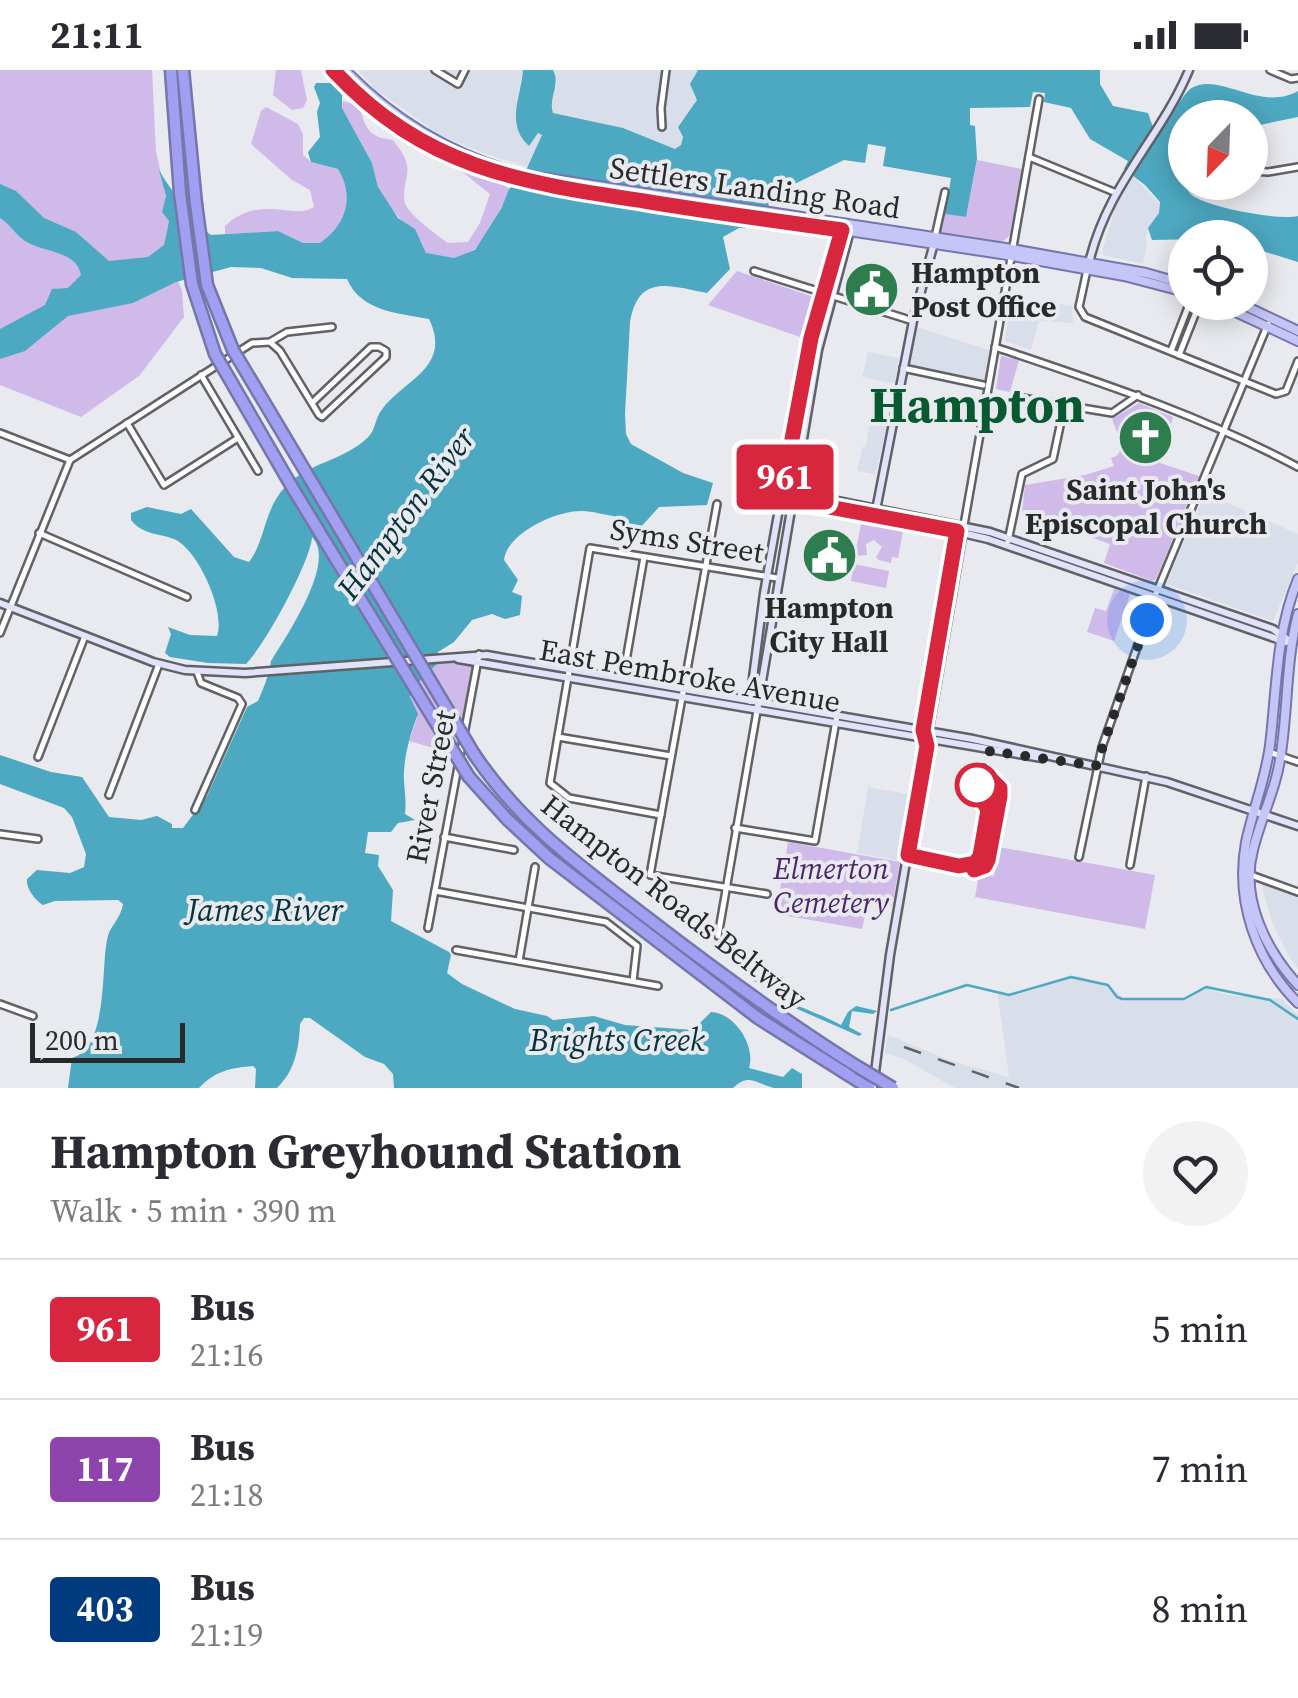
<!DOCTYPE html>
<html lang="en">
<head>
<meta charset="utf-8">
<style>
	:root { --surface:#fff; --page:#f2f2f3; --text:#2b2b33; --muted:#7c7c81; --line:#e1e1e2 }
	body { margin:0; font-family:"Source Serif 4",serif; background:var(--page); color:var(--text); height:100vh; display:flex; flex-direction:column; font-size:38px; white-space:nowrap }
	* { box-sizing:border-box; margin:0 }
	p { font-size:32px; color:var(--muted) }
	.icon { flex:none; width:55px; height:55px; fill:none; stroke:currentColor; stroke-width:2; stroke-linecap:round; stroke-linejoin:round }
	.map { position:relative; height:1018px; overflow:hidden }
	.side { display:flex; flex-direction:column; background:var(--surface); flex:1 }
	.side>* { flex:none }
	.badge { padding:0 20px; border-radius:8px; font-size:35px; line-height:65px }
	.needle { width:65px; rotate:203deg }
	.fabs { position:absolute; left:1168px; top:30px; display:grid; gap:20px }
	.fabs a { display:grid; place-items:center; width:100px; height:100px; border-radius:50%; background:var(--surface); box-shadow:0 5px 25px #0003; font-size:50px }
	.scale { position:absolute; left:30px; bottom:25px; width:155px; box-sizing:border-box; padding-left:10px; border:5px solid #28292a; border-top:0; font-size:28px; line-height:35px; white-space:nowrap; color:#28292a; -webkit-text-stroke:8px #e8eaef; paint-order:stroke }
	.you { position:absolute; width:50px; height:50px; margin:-25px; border:8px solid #fff; border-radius:50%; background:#1a73e8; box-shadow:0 0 0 15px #1a73e833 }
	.map>.badge { position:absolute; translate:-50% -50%; box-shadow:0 0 0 5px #fff }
	.round { display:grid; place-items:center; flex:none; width:105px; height:105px; border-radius:52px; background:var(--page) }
	.summary { display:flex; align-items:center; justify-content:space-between; height:170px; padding:0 50px }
	h1 { font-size:48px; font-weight:700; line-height:75px }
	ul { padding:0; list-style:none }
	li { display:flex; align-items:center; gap:30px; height:140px; padding:0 50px; border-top:2px solid var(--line) }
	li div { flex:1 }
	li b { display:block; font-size:38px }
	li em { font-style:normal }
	li .badge { min-width:110px; font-weight:700; text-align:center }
	.status { display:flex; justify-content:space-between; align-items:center; height:70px; padding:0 50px; background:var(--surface); direction:ltr }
	.status svg { height:28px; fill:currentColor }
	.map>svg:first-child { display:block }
	.built { fill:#d9dfea }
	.green { fill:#cfbae9 }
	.water { fill:#4da8c1 }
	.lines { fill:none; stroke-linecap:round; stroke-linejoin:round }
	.stream { stroke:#4da8c1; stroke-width:2.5 }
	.street-casing { stroke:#606266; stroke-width:10 }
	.secondary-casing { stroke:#606266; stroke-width:11 }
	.primary-casing { stroke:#7676ab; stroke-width:12 }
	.highway-casing { stroke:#7676ab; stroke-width:15 }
	.street { stroke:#fff; stroke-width:5 }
	.secondary { stroke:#e2e2fb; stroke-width:6 }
	.primary { stroke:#c6c5f7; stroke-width:8 }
	.highway { stroke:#a09ff1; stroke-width:10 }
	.rail { stroke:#606264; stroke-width:2.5; stroke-dasharray:18 18; stroke-linecap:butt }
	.highway-bridge-casing { stroke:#7676ab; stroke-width:15; stroke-linecap:butt }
	.highway-bridge { stroke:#a09ff1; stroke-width:10 }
	.line-casing { stroke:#fff; stroke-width:22 }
	.line { stroke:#d7263d; stroke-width:15 }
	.walk { stroke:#28292a; stroke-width:10; stroke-dasharray:0 18 }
	.stop-dot { fill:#fff; stroke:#d7263d; stroke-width:5 }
	.labels { text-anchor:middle; stroke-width:8; stroke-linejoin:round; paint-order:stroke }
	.street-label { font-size:30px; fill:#28292a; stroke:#e8eaef }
	.poi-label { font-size:30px; font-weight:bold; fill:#28292a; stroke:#e8eaef }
	.park-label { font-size:30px; font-style:italic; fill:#4c256e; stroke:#e8eaef }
	.water-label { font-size:32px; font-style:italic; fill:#05323d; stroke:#e8eaef }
	.town-label { font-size:50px; font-weight:bold; fill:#075930; stroke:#e8eaef }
</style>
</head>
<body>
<div class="status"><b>21:11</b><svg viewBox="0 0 49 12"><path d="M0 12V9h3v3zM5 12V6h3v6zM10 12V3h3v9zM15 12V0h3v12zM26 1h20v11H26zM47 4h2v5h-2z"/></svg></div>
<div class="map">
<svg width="1298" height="1018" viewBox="0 0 1298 1018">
	<rect width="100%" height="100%" fill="#e8eaef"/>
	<g class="built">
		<path d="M358,0h165l-6,30 18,37 4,-4 4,2 -3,10 -12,22 -45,-14 -43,-18 -65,-46z"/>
		<path d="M553,0h145l-5,8 4,22 -19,26 5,11 -2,8 -6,4 -52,-21 -70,-15 -2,-12 6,-16z"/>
		<path d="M1132,105l27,28v9l-14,25 2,6 -4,21 -40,-9 -1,-4 17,-55z"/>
		<path d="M1011,227l61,9 1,17 -34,-2 -8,29 -26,-9z"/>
		<path d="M917,257l72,23 3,3 -6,27 -78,-16z"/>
		<path d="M868,282l31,6 -4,26 -33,-7z"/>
		<path d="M870,350l18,3 -13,51 -18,-3 5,-24h4z"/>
		<path d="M1205,423l93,41v29l-25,58 -107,-37z"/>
		<path d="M868,717l40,7 -11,66 -40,-7z"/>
		<path d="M1261,813l37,13v72l-7,-8 -18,-35z"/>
		<path d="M1078,906l30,9 14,12 10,3 50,-1 23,-11 24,7 53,4 16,16v73h-343l-51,-29 -19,-6 3,-18 61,25 60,17 -12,-86 20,4z"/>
	</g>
	<g class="green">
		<path d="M0,0h152l4,81 14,65 -6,29 18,46 2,26 -45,59 -58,41 -81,-32z"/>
		<path d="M276,0h25l6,30 -4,8 -11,2 -19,-15z"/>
		<path d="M343,31l17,5c4,22 10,32 33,34 27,34 7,35 12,63 3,11 33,33 43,40l20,-1 12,-19 10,-29 -35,-28 44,15 10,8c-9,22 -25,65 -52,69 -10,1 -22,-3 -32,-5l-3,-10 -34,-38 -10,-18 -6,-24 -30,-55z"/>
		<path d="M266,37l32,17 5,10v21l8,7 27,7c17,28 8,56 -18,74h-17l-25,-12 -53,3v-8c34,-33 69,-5 89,-19l-4,-17 -18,-10 -41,-36 10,-33z"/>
		<path d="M977,90l45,9 -12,66 -9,8 -62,-10 6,-19 21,3z"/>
		<path d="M737,201l77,26 -11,41 -95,-33z"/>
		<path d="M1001,286l18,4 -9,32 -14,-3z"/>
		<path d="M1139,333l34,14 -13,46 39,13 -43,103 -4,2 -48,-18 6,-19 -88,-31 3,-28 60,-10 29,-9 -3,-8 7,-3 4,-10 -10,-26z"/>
		<path d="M862,448l42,8 -6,32 -6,-1 -1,6 -12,-3 -3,-3 6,-10 -8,-7 -8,4 1,11 -12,1z"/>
		<path d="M854,494l35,7 -3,17 -35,-7z"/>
		<path d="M1114,519l16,5 -16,47 -27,-9 8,-24 11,3z"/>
		<path d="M460,589l18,2 -17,95 -52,-15 8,-23 -7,-20 9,-17 20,-21z"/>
		<path d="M788,772l112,20 -8,44 -24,-4 -6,27 -86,-15z"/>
		<path d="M999,777l156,28 -10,54 -170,-32 4,-23 15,2z"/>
	</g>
	<g class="water">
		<path d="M523,0h30c8,15 -5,28 0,43l70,15 52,21 6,-4 2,-8 -5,-10 19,-27 -7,-16 8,-14h402v14l13,22 35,7 7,20c17,-11 22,-32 35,-44 28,-19 69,24 108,2v26l-48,10v-9h-65v64c1,4 2,9 7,13 14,12 88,26 106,21v46l-48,-15v-9l-98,2 -4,-12 11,-15 1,-11 -15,-17 -21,-16 4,-8 -38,-22 -19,-31 -27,-6 1,-9 -12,-1 -3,15 -60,1v17l5,1 2,33 -11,58 -21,-3 6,-36 -68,-12 3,-19 -18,-3 -3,19 -21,-3 -62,30 -3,11h-7l-4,4 8,5 5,14 -4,3 -38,1 -16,9 7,32 -23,24c-38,-7 -68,-20 -77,29l-5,92 1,20 5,10 52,29 30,10 -6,22 -48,2 -20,22 -18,-2 -7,-11c-10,-1 -21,-5 -32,-5 -25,-1 -75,22 -78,49l14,20 -6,12 10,4 -2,19 -15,4 -13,-5 -20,6 -18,22 -16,10 -1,12 -15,14 -12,19 8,17c-7,18 -13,38 -14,58 -1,12 3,27 1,42l10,6 -17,3 -7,9h-23l-3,21 14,2 -1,11 15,24 -2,31 58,31 2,3 -4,18 15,11 53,25 32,7 6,4 41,-4 31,9 68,5 18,-18c24,1 45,34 38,56l34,9 9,-9 10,6v14c-8,0 -20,0 -28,0 -17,-4 -25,-16 -41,0h-339l-1,-14 -9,-10 -19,-7 -55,-39h-6l-4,6c-1,24 -5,47 -23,64h-22l1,-19 -3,-3c-23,2 -38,5 -54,22h-131l4,-30c36,-10 29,-88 35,-118 2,-14 14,-21 16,-36l-5,-4 -63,1 -12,4c-8,-5 -17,-16 -16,-26l10,-9 33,3 14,-6 2,-13 -14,-37 -8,-9 -64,-24v-29l51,17 31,5 27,40 32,3 16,-4 15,8v4h11l24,-32 40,-89 11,-6c6,-14 11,-26 13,-40 16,-26 66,-99 41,-124 -1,23 -46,107 -66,127l-38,-1 -38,-6 -5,-4 6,-19 -3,-7 22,8 27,1c9,-24 -19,-87 -43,-97 -16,-6 -31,-4 -43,-19v-7l16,-6 34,7 10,-5 43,48 15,5c17,-22 14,-51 36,-75 24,-25 55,-25 80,-47 10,-8 9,-16 14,-26 19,-33 75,-44 50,-95 -30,-6 -68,-7 -82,-40l-55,-1 -31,-10 -30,-1 -55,15 -43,21 -65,13 -43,35 -25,8v-30l45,-24 7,-16 16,-1 13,-13c-5,-25 -37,-22 -56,-34 -9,-6 -15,-17 -25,-23v-34l16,7 28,27 32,14 33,29 39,-4 16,-12 5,-24 -7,-9 4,-16 -7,-26c8,15 39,57 52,65l67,-4 25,12h17c26,-18 35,-46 18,-74l-27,-7 -3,-10 12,-15 -3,-25 3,-9 -6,-16 2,-4h16l10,9v16l30,55 6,24 20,31 17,11 11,24 28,5 21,-8 26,-41 8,-20 14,-12 19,-42 -4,-2 -9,13c-24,-22 -8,-49 -6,-76z"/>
		<path d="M750,904l9,3c15,25 58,34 82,48l7,-13 8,-6 21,5 -4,3 -21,-3 -3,16 13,7 -3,2 -64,-28 -44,-29z"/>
	</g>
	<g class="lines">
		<path class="stream" d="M891,940l76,-25 42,10 62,-18 37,8 9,12 5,2h62l22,-12 64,13 28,19"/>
		<defs>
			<g id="street">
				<path d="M435,0l23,14 7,-14"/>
				<path d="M1270,0l21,9 7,-1"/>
				<path d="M662,57l-1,-19 5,-38"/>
				<path d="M1029,87l85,35"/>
				<path d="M1250,101l18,1 30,-5"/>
				<path d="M935,167l10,-45"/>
				<path d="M1087,200l-8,37 6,10 191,77 10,-3 12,-30"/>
				<path d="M754,201l159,50"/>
				<path d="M270,272l10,9 39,64 3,2 64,-60v-6l-7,-4h-8l-59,56"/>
				<path d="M995,277c104,35 206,68 303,120"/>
				<path d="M1171,281l19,-49"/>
				<path d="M1179,285l21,-53"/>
				<path d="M903,298l80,17"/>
				<path d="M201,305l57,96"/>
				<path d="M1022,328l90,15 26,-18"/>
				<path d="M127,353l37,62 74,-47"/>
				<path d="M0,363l70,27"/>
				<path d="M717,434l-67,371 117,19"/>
				<path d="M964,455l75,-426"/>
				<path d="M39,463l148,64"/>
				<path d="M1008,471l14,-67 31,-15 11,-52"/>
				<path d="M0,563l70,-173 182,-117 18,-1 17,-10 45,-5"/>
				<path d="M623,608l21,-121"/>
				<path d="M558,667l113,19"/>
				<path d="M1269,682l29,10"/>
				<path d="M38,687l47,-121"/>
				<path d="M109,725l50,-131"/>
				<path d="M195,740l47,-106 -4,-6 -37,-15 -4,-11"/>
				<path d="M661,745l-92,-17 -19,-15 40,-235 187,30"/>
				<path d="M735,758l80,13 22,-126"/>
				<path d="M0,764l38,5"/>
				<path d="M444,767l70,13"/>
				<path d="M1079,787l23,-110 53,-151 113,-272"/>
				<path d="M1130,795l16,-89"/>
				<path d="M1251,805l47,17"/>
				<path d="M435,821l171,31 31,24 -4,35"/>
				<path d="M428,858l51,-274"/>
				<path d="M718,866l39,-225"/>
				<path d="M456,880l202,36"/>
				<path d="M519,891l16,-94"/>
				<path d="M0,934l33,12"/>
			</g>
			<g id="secondary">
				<path d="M1089,193c18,-78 71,-124 100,-193"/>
				<path d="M782,423l11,-1 197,40 283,97 19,14"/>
				<path d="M782,423l10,7 140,26 56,13 298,103"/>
				<path d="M876,440l37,-189 21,-78"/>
				<path d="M0,533l153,59 32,8 60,3 242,-18 486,84 194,43 131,44"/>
				<path d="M458,589l584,99"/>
				<path d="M750,631l14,-108 36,-202 20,-91 22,-71"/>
				<path d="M757,641l61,-361 33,-123"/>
				<path d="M923,660l34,-199"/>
				<path d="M873,1018l17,-133 74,-430"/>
			</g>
			<g id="primary">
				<path d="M333,0c54,58 120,93 196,113l472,71 123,22 61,16"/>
				<path d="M345,0c48,50 108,85 175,104l492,75 134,24 39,11"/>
				<path d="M1214,232l84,39"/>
				<path d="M1237,232l61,29"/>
				<path d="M1298,509c-22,53 -21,109 -28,166 -4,33 -17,64 -24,97 -11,59 10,119 52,161"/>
				<path d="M1298,544c-12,45 -10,93 -17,139 -4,34 -20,64 -28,97 -13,49 13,100 45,135"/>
			</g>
			<g id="highway">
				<path d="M171,0l9,123"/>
				<path d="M183,0l13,134"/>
				<path d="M474,684c47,70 105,111 171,162 70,54 139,105 213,151"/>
				<path d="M469,707l38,42 42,39 209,160 111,70"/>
			</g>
		</defs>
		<use href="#street" class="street-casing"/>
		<use href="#secondary" class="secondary-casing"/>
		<use href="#primary" class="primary-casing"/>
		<use href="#highway" class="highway-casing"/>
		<use href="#street" class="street"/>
		<use href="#secondary" class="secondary"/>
		<use href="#primary" class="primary"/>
		<use href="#highway" class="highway"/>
		<path class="rail" d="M904,977l115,41"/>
		<defs>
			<g id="highway-bridge">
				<path d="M180,123l12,91 23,70 77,133 177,290"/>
				<path d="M196,134l11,81 26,65 241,404"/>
				<path d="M858,997l35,21"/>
			</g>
		</defs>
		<use href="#highway-bridge" class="highway-bridge-casing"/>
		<use href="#highway-bridge" class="highway-bridge"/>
	</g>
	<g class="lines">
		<defs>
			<path id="line" d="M333,0c91,98 186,112 311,131 66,11 132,20 198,29l-31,108 -29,155 10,7 165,31 -34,199 4,16 -19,109 51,11 16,-3 5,-7 8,-46 -12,-21 4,-9 10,-2 10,10v8l-12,64 -3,6 -11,4"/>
		</defs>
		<use href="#line" class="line-casing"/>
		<use href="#line" class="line"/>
		<path class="walk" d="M977,715l13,-34 106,15 51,-146"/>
	</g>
	<defs>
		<symbol id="civic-disc" viewBox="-11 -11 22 22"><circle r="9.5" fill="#2d7d4e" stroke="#e8eaef"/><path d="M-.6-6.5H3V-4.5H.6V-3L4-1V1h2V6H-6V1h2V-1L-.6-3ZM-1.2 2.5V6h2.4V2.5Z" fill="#fff"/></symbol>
		<symbol id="church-disc" viewBox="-11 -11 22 22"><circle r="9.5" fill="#2d7d4e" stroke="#e8eaef"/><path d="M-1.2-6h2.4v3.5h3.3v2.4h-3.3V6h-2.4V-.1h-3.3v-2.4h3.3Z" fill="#fff"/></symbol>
	</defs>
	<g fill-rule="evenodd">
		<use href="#civic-disc" x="840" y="188" width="63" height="63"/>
		<use href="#church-disc" x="1114" y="336" width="63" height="63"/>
		<use href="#civic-disc" x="798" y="454" width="63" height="63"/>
	</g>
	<circle class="stop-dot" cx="977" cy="715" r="20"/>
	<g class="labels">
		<g class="street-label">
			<text transform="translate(755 118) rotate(8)" y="10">Settlers Landing Road</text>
			<text transform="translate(687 471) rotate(9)" y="10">Syms Street</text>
			<text transform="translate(690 606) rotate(10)" y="10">East Pembroke Avenue</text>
			<text transform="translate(431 717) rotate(-79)" y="10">River Street</text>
			<text transform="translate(674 832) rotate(38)" y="10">Hampton Roads Beltway</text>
		</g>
		<g class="poi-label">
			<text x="911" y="213" text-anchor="start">Hampton<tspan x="911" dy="34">Post Office</tspan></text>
			<text x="1146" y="430">Saint John's<tspan x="1146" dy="34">Episcopal Church</tspan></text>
			<text x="829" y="548">Hampton<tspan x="829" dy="34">City Hall</tspan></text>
		</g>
		<g class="park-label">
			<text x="831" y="809">Elmerton<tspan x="831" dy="34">Cemetery</tspan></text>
		</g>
		<g class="water-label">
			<text transform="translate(406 443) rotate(-53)" y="11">Hampton River</text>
			<text x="265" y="851">James River</text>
			<text x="617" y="981">Brights Creek</text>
		</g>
		<g class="town-label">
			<text x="977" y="352">Hampton</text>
		</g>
	</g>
</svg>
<div class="fabs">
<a><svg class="needle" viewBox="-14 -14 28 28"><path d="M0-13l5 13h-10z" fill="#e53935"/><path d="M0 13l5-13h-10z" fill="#7c7c81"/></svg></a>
<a><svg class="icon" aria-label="locate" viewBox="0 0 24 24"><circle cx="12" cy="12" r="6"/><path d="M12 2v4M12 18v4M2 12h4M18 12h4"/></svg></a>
</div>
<div class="scale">200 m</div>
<div class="you" style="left:1147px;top:550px"></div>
<b class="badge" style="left:785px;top:407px;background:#d7263d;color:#fff">961</b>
</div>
<section class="side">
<div class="summary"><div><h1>Hampton Greyhound Station</h1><p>Walk · 5 min · 390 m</p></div><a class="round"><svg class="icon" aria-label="heart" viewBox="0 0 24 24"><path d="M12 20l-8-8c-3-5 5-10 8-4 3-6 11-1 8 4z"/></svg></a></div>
<ul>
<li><span class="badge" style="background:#d7263d;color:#fff">961</span><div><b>Bus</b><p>21:16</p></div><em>5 min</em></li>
<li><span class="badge" style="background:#8e44ad;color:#fff">117</span><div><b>Bus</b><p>21:18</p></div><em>7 min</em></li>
<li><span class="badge" style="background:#003b80;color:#fff">403</span><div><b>Bus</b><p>21:19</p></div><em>8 min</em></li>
</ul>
</section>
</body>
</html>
